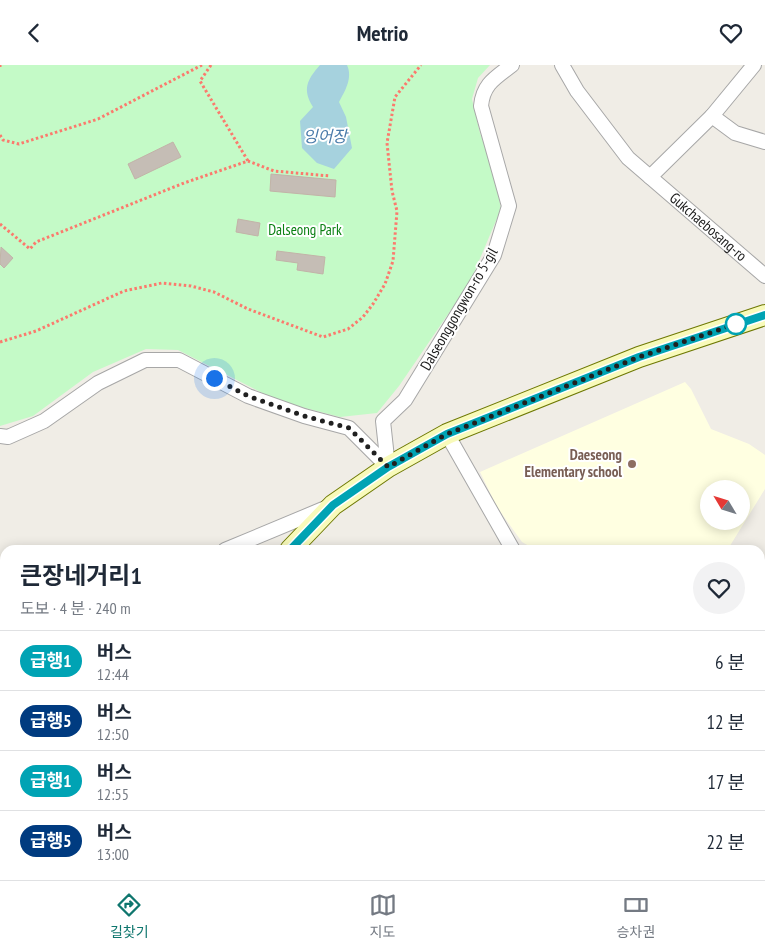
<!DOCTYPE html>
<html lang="ko">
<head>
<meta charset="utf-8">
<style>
	:root { --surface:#fff; --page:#f2f2f3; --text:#1f2937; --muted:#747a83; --line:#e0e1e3; --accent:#0f766e }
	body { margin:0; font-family:"PT Sans Narrow","Noto Sans KR",sans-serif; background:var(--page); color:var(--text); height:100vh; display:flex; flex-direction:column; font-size:19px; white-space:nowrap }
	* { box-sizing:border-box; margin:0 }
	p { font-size:16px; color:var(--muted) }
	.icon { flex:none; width:28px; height:28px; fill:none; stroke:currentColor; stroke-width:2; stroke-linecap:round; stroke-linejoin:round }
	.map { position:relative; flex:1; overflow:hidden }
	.sheet { position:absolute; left:0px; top:480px; width:765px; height:335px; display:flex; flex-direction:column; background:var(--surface); border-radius:15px 15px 0 0; box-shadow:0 2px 12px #0003 }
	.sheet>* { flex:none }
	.badge { padding:0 10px; border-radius:16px; font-size:18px; line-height:32px }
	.needle { width:32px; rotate:308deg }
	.controls { position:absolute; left:700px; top:415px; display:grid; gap:10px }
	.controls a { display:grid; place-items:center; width:50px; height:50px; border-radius:50%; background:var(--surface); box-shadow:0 2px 12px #0003; font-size:25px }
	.you { position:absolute; width:25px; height:25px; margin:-12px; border:4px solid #fff; border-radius:50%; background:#1a73e8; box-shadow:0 0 0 8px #1a73e833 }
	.map>.badge { position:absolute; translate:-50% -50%; box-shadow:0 0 0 2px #fff }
	.round { display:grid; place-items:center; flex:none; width:52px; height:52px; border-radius:26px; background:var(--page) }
	.headline { display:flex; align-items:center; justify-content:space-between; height:85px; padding:0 20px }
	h1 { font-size:24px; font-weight:700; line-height:38px }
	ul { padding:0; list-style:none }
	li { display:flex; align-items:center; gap:15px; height:60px; padding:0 20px; border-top:1px solid var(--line) }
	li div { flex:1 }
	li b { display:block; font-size:19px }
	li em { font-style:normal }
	li .badge { min-width:55px; font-weight:700; text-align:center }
	header { display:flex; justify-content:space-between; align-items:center; height:65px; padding:0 20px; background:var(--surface); font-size:22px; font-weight:700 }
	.menu { display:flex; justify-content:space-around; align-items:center; height:70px; border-top:1px solid var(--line); background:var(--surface); font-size:14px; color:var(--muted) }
	.menu a { display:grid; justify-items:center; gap:2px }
	.menu .current { color:var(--accent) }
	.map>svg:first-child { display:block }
	.education { fill:#ffffe1; fill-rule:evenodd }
	.park { fill:#c4fac7 }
	.water { fill:#a6d2de }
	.building { fill:#c5bdb5; stroke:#c2b3a8 }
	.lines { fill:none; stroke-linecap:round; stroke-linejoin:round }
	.minor-casing { stroke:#a7a7a7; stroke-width:16 }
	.secondary-casing { stroke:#6e7904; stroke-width:22 }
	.path { stroke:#fb7a6d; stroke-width:3; stroke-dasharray:2.5 2.5; stroke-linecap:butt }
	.minor { stroke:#fff; stroke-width:14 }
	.secondary { stroke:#f8faba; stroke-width:20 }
	.line-casing { stroke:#fff; stroke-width:11 }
	.line { stroke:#00a3b4; stroke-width:8 }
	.walk { stroke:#202020; stroke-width:5; stroke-dasharray:0 9 }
	.stop-dot { fill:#fff; stroke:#00a3b4; stroke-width:2.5 }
	.education-dot { fill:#8d6e63; stroke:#fff; stroke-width:2 }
	.labels { text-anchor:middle; stroke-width:4; stroke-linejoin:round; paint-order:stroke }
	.street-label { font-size:15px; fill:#202020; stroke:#fff }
	.park-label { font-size:15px; fill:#0b8113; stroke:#fff }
	.education-label { font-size:15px; font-weight:bold; fill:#785e54; stroke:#fff; text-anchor:end }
	.water-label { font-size:16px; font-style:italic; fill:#487aa9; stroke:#fff }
</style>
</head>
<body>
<header><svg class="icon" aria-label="back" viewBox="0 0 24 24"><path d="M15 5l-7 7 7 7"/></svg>Metrio<svg class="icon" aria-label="heart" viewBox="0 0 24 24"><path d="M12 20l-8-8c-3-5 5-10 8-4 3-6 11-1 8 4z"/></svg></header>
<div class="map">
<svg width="765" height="815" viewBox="0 0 765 815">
	<rect width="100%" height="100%" fill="#f0ede6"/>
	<g class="education">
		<path d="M685,317l6,7 20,40 38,15 16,11v34l-37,60 1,1h-193l-14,-8 -25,-35 -17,-35zM709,424h32v32h-32z"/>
		<path d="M760,508l5,4v41l-5,10z"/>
	</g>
	<path class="park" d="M0,0h490l-12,13 -6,21 8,34 14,38 7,38 -31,73 -71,104 -22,27 -37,4 -62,-16 -100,-51 -32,-1 -53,23 -60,44 -33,10z"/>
	<path class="water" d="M320,0h27c6,13 -2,26 -8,37l7,15 6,31 -18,21 -17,-6 -15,-15 -2,-27 13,-14c-11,-18 -6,-27 7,-42z"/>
	<g class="building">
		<path d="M173,77l8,15 -46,22 -7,-15z"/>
		<path d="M271,109l65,6 -1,17 -65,-6z"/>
		<path d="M238,154l22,4 -2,13 -22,-4z"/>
		<path d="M1,182l12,11 -9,10 -4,-4z"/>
		<path d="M277,186l48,6 -2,17 -26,-4 1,-7 -22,-3z"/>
	</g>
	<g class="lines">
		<defs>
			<g id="minor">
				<path id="s1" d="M562,0l15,26 51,67 137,118"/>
				<path d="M712,51l23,17 30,9"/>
				<path d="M650,112l62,-61 42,-51"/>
				<path d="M447,369l66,116"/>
				<path d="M0,371l8,1 36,-16 54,-38 47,-23h34l69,36 56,20 45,12 39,39"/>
				<path d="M388,402l-5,-46 22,-21 89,-145 15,-49 -28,-100c2,-22 14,-28 31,-41"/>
				<path d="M225,485l103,-43"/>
				<path d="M0,579l5,-2"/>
				<path d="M0,594l5,2"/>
				<path d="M760,619l5,3"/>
				<path d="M0,740h5"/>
				<path d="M760,756l5,-3"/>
				<path d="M706,810l2,5"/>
				<path d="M500,815v-5"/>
				<path d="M690,815l4,-5"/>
			</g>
			<g id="secondary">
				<path d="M290,485l43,-45 55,-38 59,-33 192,-77 126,-42"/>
				<path d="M0,771l5,-5"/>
			</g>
		</defs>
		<use href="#minor" class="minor-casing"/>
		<use href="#secondary" class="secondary-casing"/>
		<g class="path">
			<path d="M211,0l-11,16 48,80"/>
			<path d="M0,2v-2"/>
			<path d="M0,70l3,5 16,4 79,-25 104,-54"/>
			<path d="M0,159l30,25 6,-7 148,-59 64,-22 26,10 56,5"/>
			<path d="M0,277l36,-11 88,-40 38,-8 29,3 23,6 34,17 75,28 25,-8 15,-12 10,-13 12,-20 8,-23 4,-50 -5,-20 -5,-48 8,-46 26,-32"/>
			<path d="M551,810l3,5"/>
			<path d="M622,810l5,5"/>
			<path d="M601,815l4,-5"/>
		</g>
		<use href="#minor" class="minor"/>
		<use href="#secondary" class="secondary"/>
	</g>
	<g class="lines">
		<defs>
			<path id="line" d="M290,485l43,-45 55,-38 59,-33 192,-77 126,-42"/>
		</defs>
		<use href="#line" class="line-casing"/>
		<use href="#line" class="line"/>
		<path class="walk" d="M214,313l34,18 56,20 45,12 39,39 59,-33 192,-77 97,-33"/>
	</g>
	<circle class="stop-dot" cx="736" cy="259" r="10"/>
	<circle class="education-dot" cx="632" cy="399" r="5"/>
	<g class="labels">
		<g class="street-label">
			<text dy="5" stroke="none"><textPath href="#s1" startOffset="220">Gukchaebosang-ro</textPath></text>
			<text transform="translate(459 244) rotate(-60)" y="5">Dalseonggongwon-ro 5-gil</text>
		</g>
		<g class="park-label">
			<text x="305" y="170">Dalseong Park</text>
		</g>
		<g class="education-label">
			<text x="622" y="395">Daeseong<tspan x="622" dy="17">Elementary school</tspan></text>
		</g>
		<g class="water-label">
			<text x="325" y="77">잉어장</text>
		</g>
	</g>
</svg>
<div class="controls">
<a><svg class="needle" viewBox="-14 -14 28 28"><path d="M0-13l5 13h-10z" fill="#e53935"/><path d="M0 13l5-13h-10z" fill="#747a83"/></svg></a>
</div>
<div class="you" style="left:214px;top:313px"></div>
<section class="sheet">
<div class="headline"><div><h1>큰장네거리1</h1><p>도보 · 4 분 · 240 m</p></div><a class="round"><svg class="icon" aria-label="heart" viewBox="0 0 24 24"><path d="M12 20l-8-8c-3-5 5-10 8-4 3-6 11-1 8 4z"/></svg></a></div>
<ul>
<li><span class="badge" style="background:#00a3b4;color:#fff">급행1</span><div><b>버스</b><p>12:44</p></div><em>6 분</em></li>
<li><span class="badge" style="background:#003b80;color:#fff">급행5</span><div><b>버스</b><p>12:50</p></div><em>12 분</em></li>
<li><span class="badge" style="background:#00a3b4;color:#fff">급행1</span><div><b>버스</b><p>12:55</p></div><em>17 분</em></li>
<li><span class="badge" style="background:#003b80;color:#fff">급행5</span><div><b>버스</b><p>13:00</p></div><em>22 분</em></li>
</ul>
</section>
</div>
<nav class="menu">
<a class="current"><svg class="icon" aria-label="directions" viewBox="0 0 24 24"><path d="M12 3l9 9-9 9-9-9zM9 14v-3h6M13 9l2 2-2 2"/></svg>길찾기</a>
<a><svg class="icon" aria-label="map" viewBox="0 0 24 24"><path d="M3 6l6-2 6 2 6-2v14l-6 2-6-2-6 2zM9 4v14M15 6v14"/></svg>지도</a>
<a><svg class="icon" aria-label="tickets" viewBox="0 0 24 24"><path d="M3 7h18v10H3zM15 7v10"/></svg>승차권</a>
</nav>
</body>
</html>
